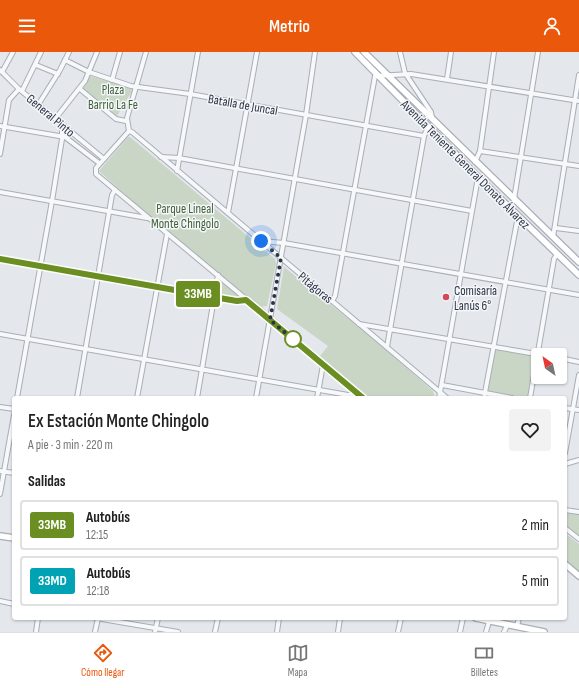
<!DOCTYPE html>
<html lang="es">
<head>
<meta charset="utf-8">
<style>
	:root { --surface:#fff; --page:#f2f2f2; --text:#222; --muted:#767676; --line:#e0e0e0; --accent:#ea580c }
	body { margin:0; font-family:"Sofia Sans Condensed",sans-serif; background:var(--page); color:var(--text); height:100vh; display:flex; flex-direction:column; font-size:15px; white-space:nowrap }
	* { box-sizing:border-box; margin:0 }
	p { font-size:13px; color:var(--muted) }
	.icon { flex:none; width:22px; height:22px; fill:none; stroke:currentColor; stroke-width:2; stroke-linecap:round; stroke-linejoin:round }
	.map { position:relative; flex:1; overflow:hidden }
	.panel { position:absolute; left:12px; top:344px; width:555px; height:224px; display:flex; flex-direction:column; background:var(--surface); border-radius:4px; box-shadow:0 1px 3px #0004 }
	.panel>* { flex:none }
	.badge { padding:0 8px; border-radius:3px; font-size:14px; line-height:26px }
	.needle { width:26px; rotate:327deg }
	.buttons { position:absolute; left:531px; top:296px; display:grid; gap:8px }
	.buttons a { display:grid; place-items:center; width:36px; height:36px; border-radius:4px; background:var(--surface); box-shadow:0 1px 3px #0004; font-size:20px }
	.you { position:absolute; width:20px; height:20px; margin:-10px; border:3px solid #fff; border-radius:50%; background:#1a73e8; box-shadow:0 0 0 6px #1a73e833 }
	.map>.badge { position:absolute; translate:-50% -50%; box-shadow:0 0 0 2px #fff }
	h2 { padding:0 16px; font-size:15px; line-height:36px }
	.round { display:grid; place-items:center; flex:none; width:42px; height:42px; border-radius:4px; background:var(--page) }
	.summary { display:flex; align-items:center; justify-content:space-between; height:68px; padding:0 16px }
	h1 { font-size:19px; font-weight:600; line-height:30px }
	ul { padding:0; list-style:none }
	li { display:flex; align-items:center; gap:12px; height:50px; margin:0 8px 6px; padding:0 8px; border:2px solid var(--line); border-radius:4px }
	li div { flex:1 }
	li b { display:block; font-size:15px }
	li em { font-style:normal }
	li .badge { min-width:44px; font-weight:700; text-align:center }
	header { display:flex; justify-content:space-between; align-items:center; height:52px; padding:0 16px; background:var(--accent); color:#fff; font-size:18px; font-weight:600 }
	.menu { display:flex; justify-content:space-around; align-items:center; height:56px; border-top:1px solid var(--line); background:var(--surface); font-size:11px; color:var(--muted) }
	.menu a { display:grid; justify-items:center; gap:2px }
	.menu .selected { color:var(--accent) }
	.map>svg:first-child { display:block }
	.green { fill:#c9d6c5 }
	.lines { fill:none; stroke-linecap:round; stroke-linejoin:round }
	.street-casing { stroke:#a9aeb7; stroke-width:6 }
	.secondary-casing { stroke:#a9aeb7; stroke-width:8 }
	.street { stroke:#f7f8fa; stroke-width:4 }
	.secondary { stroke:#fff; stroke-width:5.5 }
	.line-casing { stroke:#fff; stroke-width:9 }
	.line { stroke:#6b8e23; stroke-width:6 }
	.walk { stroke:#2b3445; stroke-width:4; stroke-dasharray:0 7.2 }
	.poi-dot { fill:#d1495b; stroke:#f4f6f9; stroke-width:1.5 }
	.stop-dot { fill:#fff; stroke:#6b8e23; stroke-width:2 }
	.labels { text-anchor:middle; stroke-width:3; stroke-linejoin:round; paint-order:stroke }
	.park-label { font-size:13px; fill:#3f6138; stroke:#f4f6f9 }
	.street-label { font-size:13px; fill:#2b3445; stroke:#f4f6f9 }
	.poi-label { font-size:13px; fill:#2b3445; stroke:#f4f6f9; text-anchor:start }
</style>
</head>
<body>
<header><svg class="icon" aria-label="menu" viewBox="0 0 24 24"><path d="M4 6h16M4 12h16M4 18h16"/></svg>Metrio<svg class="icon" aria-label="person" viewBox="0 0 24 24"><circle cx="12" cy="8" r="4"/><path d="M4 21q1-7 8-7t8 7"/></svg></header>
<div class="map">
<svg width="579" height="580" viewBox="0 0 579 580">
	<rect width="100%" height="100%" fill="#e4e7ec"/>
	<g class="green">
		<path d="M90,24l41,12 1,3 -15,25 -34,-27z"/>
		<path d="M128,85h2l145,122 1,5 -9,42 -8,1 -92,-74 -68,-62z"/>
		<path d="M284,215l91,73 58,51 2,7h-68l-47,-42 8,-10 -51,-37z"/>
		<path d="M218,223l28,24 -32,-2z"/>
		<path d="M493,295l45,7 -8,44h-18l-27,-5z"/>
		<path d="M565,460l14,2v23l-14,-12z"/>
		<path d="M565,481l14,11v29l-14,-11z"/>
	</g>
	<g class="lines">
		<defs>
			<g id="street">
				<path d="M400,0l5,21 26,39 1,6"/>
				<path d="M65,8l24,12 42,14 59,8 234,42"/>
				<path d="M36,13l22,9"/>
				<path d="M0,18l19,19 85,70"/>
				<path d="M2,20l11,-20"/>
				<path d="M447,27l4,-27"/>
				<path d="M112,28l8,-28"/>
				<path d="M80,37l36,30 10,2"/>
				<path d="M22,39l19,-39"/>
				<path d="M38,53l22,-35 9,-18"/>
				<path d="M55,67l30,-38 12,-29"/>
				<path d="M0,74l65,11 34,26"/>
				<path d="M129,79l3,1 315,266"/>
				<path d="M129,79l-33,37v6l150,125"/>
				<path d="M129,79l-2,-13 19,-66"/>
				<path d="M480,99l99,15"/>
				<path d="M0,102l9,-54 10,-11"/>
				<path d="M161,105l18,1 293,53"/>
				<path d="M475,110l5,-11 14,-99"/>
				<path d="M177,119l21,-119"/>
				<path d="M0,140l147,26"/>
				<path d="M514,147l24,-147"/>
				<path d="M228,161l29,-161"/>
				<path d="M556,176l23,3"/>
				<path d="M553,185l26,-162"/>
				<path d="M261,189l23,2 295,52"/>
				<path d="M332,249l3,-5 40,-220 36,-2 168,27"/>
				<path d="M359,272l183,31"/>
				<path d="M0,282l348,61 10,-1"/>
				<path d="M387,295l37,-211 4,-9"/>
				<path d="M560,306l19,4"/>
				<path d="M442,333l70,13"/>
				<path d="M17,346l35,-197 10,-62v-15"/>
				<path d="M77,346l35,-203 3,-5"/>
				<path d="M137,346l30,-164"/>
				<path d="M197,346l21,-123"/>
				<path d="M256,346l50,-283 9,-63"/>
				<path d="M317,346l6,-33"/>
				<path d="M439,346l38,-215 2,-5"/>
				<path d="M484,346l34,-182"/>
				<path d="M530,346l24,-139 3,-5"/>
				<path d="M0,355l14,2"/>
				<path d="M565,356l14,2"/>
				<path d="M565,401l14,-78"/>
				<path d="M565,412l14,-4"/>
				<path d="M0,419l14,2"/>
				<path d="M0,442l14,-79"/>
				<path d="M565,458l14,2"/>
				<path d="M565,476l14,11"/>
				<path d="M0,549l14,3"/>
				<path d="M96,566l82,14"/>
				<path d="M517,574l2,-8"/>
				<path d="M36,580l2,-14"/>
				<path d="M95,580l3,-14"/>
				<path d="M155,580l3,-14"/>
				<path d="M215,580l3,-14"/>
				<path d="M277,580l2,-14"/>
				<path d="M338,580l2,-14"/>
				<path d="M398,580l3,-14"/>
				<path d="M460,580l3,-14"/>
				<path d="M486,580l4,-14"/>
				<path d="M504,580l4,-8"/>
			</g>
			<g id="secondary">
				<path d="M355,0l124,126 100,97"/>
				<path d="M364,0l215,210"/>
				<path d="M0,207l214,38 23,4 9,-2 117,99"/>
				<path d="M0,484l14,2"/>
				<path d="M565,512l14,12"/>
				<path d="M476,566l68,14"/>
			</g>
		</defs>
		<use href="#street" class="street-casing"/>
		<use href="#secondary" class="secondary-casing"/>
		<use href="#street" class="street"/>
		<use href="#secondary" class="secondary"/>
	</g>
	<g class="lines">
		<defs>
			<path id="line" d="M0,207l225,40 12,2 9,-1 117,98"/>
		</defs>
		<use href="#line" class="line-casing"/>
		<use href="#line" class="line"/>
		<path class="walk" d="M261,189l20,17 -11,62 23,19"/>
	</g>
	<circle class="poi-dot" cx="446" cy="245" r="4"/>
	<circle class="stop-dot" cx="293" cy="287" r="8"/>
	<g class="labels">
		<g class="park-label">
			<text x="113" y="42">Plaza<tspan x="113" dy="15">Barrio La Fe</tspan></text>
			<text x="185" y="161">Parque Lineal<tspan x="185" dy="15">Monte Chingolo</tspan></text>
		</g>
		<g class="street-label">
			<text transform="translate(243 52) rotate(10)" y="5">Batalla de Juncal</text>
			<text transform="translate(51 63) rotate(40)" y="5">General Pinto</text>
			<text transform="translate(466 112) rotate(45)" y="5">Avenida Teniente General Donato Álvarez</text>
			<text transform="translate(316 235) rotate(40)" y="5">Pitágoras</text>
		</g>
		<g class="poi-label">
			<text x="454" y="243">Comisaría<tspan x="454" dy="15">Lanús 6°</tspan></text>
		</g>
	</g>
</svg>
<div class="buttons">
<a><svg class="needle" viewBox="-14 -14 28 28"><path d="M0-13l5 13h-10z" fill="#e53935"/><path d="M0 13l5-13h-10z" fill="#767676"/></svg></a>
</div>
<div class="you" style="left:261px;top:189px"></div>
<b class="badge" style="left:198px;top:242px;background:#6b8e23;color:#fff">33MB</b>
<section class="panel">
<div class="summary"><div><h1>Ex Estación Monte Chingolo</h1><p>A pie · 3 min · 220 m</p></div><a class="round"><svg class="icon" aria-label="heart" viewBox="0 0 24 24"><path d="M12 20l-8-8c-3-5 5-10 8-4 3-6 11-1 8 4z"/></svg></a></div>
<h2>Salidas</h2>
<ul>
<li><span class="badge" style="background:#6b8e23;color:#fff">33MB</span><div><b>Autobús</b><p>12:15</p></div><em>2 min</em></li>
<li><span class="badge" style="background:#00a3b4;color:#fff">33MD</span><div><b>Autobús</b><p>12:18</p></div><em>5 min</em></li>
</ul>
</section>
</div>
<nav class="menu">
<a class="selected"><svg class="icon" aria-label="directions" viewBox="0 0 24 24"><path d="M12 3l9 9-9 9-9-9zM9 14v-3h6M13 9l2 2-2 2"/></svg>Cómo llegar</a>
<a><svg class="icon" aria-label="map" viewBox="0 0 24 24"><path d="M3 6l6-2 6 2 6-2v14l-6 2-6-2-6 2zM9 4v14M15 6v14"/></svg>Mapa</a>
<a><svg class="icon" aria-label="tickets" viewBox="0 0 24 24"><path d="M3 7h18v10H3zM15 7v10"/></svg>Billetes</a>
</nav>
</body>
</html>
